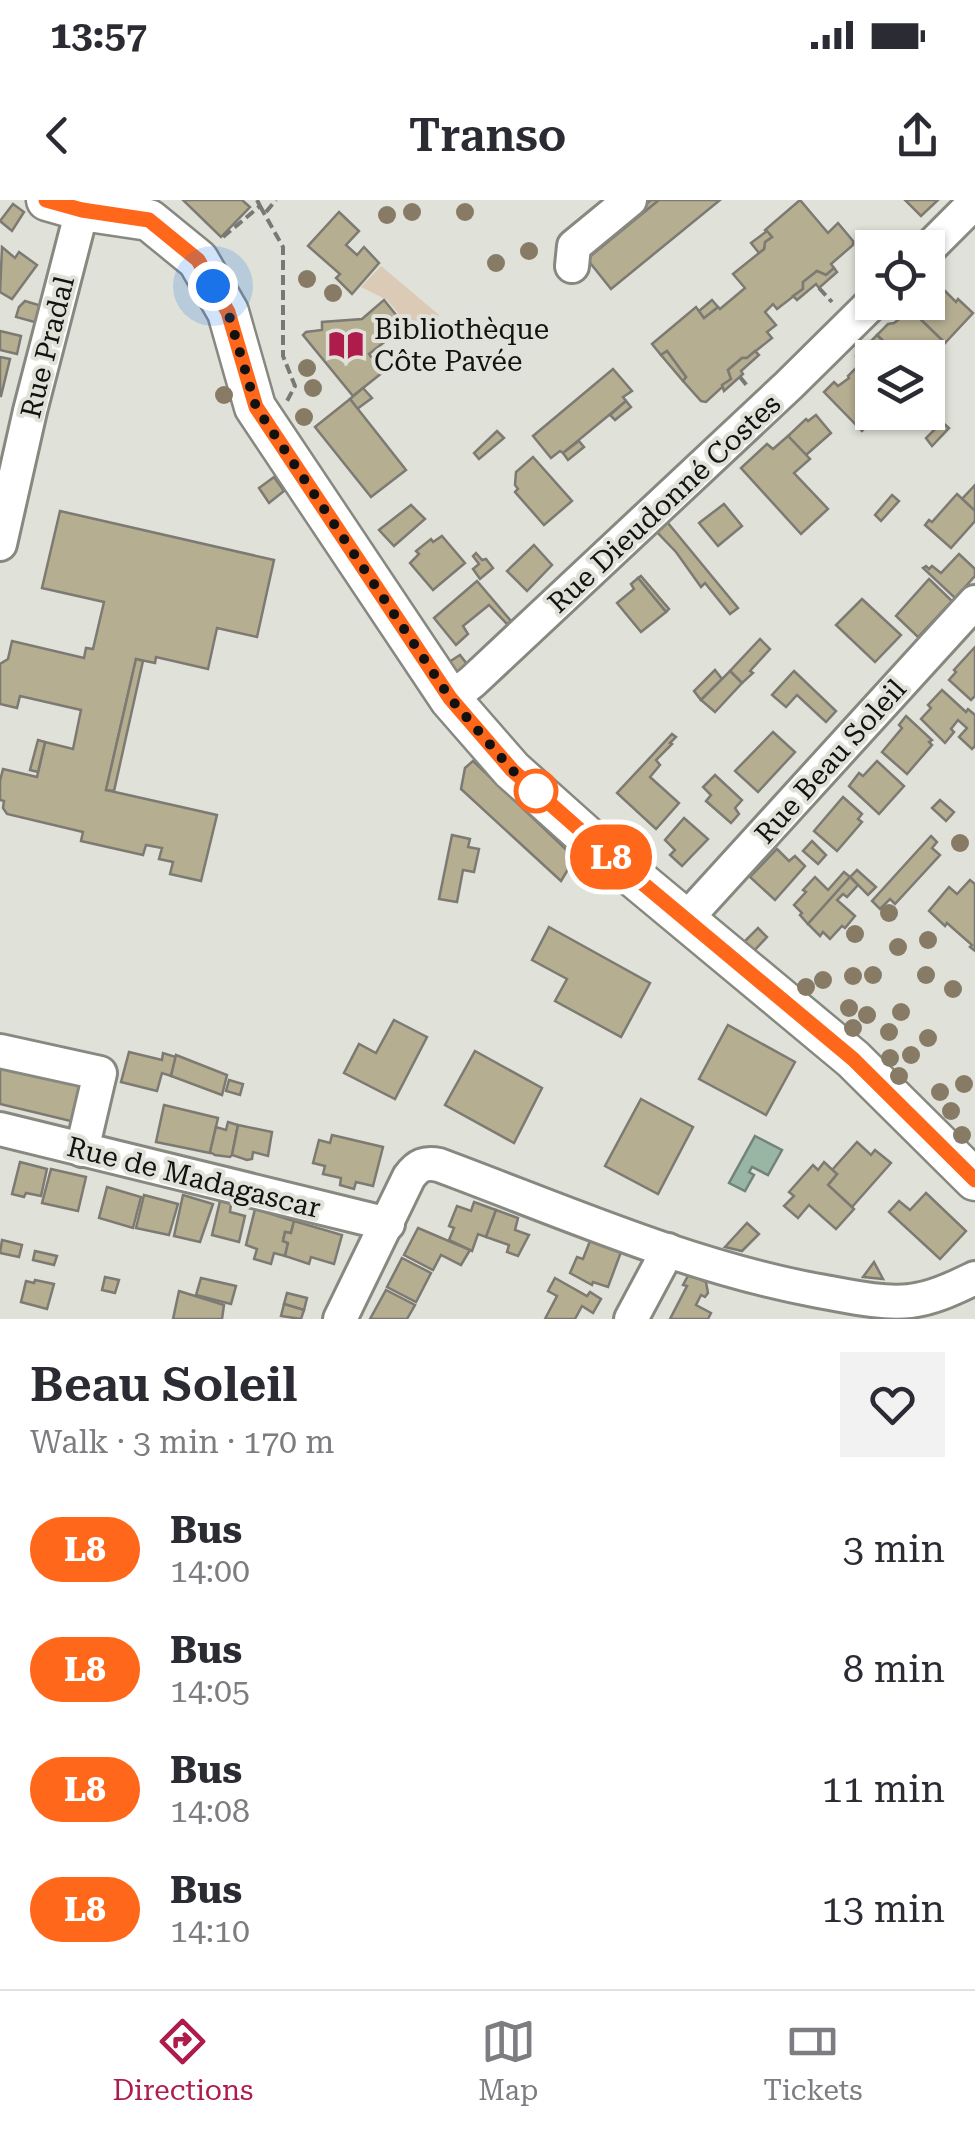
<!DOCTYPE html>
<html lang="en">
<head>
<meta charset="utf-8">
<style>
	:root { --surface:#fff; --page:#f2f2f3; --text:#2b2b33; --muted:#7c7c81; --line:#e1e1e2; --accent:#ae1c4b }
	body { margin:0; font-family:"Roboto Serif",serif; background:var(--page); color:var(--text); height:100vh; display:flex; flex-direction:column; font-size:38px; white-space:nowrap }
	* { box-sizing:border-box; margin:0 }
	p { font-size:32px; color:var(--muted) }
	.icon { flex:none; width:55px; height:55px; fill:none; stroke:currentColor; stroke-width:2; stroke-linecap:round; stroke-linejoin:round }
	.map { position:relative; height:1119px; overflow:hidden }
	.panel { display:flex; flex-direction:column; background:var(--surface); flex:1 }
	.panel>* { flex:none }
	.badge { padding:0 20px; border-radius:32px; font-size:35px; line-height:65px }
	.fabs { position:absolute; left:855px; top:30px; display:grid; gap:20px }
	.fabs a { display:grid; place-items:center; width:90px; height:90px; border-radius:0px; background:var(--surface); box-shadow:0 2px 8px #0004; font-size:50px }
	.you { position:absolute; width:50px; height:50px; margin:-25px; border:8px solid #fff; border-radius:50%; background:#1a73e8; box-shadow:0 0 0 15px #1a73e833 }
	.map>.badge { position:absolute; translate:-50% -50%; box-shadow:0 0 0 5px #fff }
	.round { display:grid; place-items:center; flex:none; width:105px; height:105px; border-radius:0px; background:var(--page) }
	.headline { display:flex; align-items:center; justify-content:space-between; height:170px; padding:0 30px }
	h1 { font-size:48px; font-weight:600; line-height:75px }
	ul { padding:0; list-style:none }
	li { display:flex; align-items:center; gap:30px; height:120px; padding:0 30px }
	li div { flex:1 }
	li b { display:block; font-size:38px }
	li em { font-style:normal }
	li .badge { min-width:110px; font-weight:700; text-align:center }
	.status { display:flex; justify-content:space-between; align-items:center; height:70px; padding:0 50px; background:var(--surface); direction:ltr }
	.status svg { height:28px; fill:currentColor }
	header { display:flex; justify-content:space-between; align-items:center; height:130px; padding:0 30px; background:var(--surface); font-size:45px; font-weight:600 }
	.tab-bar { display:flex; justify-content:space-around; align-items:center; height:140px; border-top:2px solid var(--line); background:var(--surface); font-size:28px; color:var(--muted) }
	.tab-bar a { display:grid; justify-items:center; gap:5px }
	.tab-bar .on { color:var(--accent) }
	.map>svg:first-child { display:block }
	.green { fill:#dbcab5 }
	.water { fill:#99b5a3; stroke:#708477; stroke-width:2.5 }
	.building { fill:#b6ae91; stroke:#7c7a72; stroke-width:2.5 }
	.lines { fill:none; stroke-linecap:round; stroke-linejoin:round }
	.minor-casing { stroke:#878880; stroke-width:38 }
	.major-casing { stroke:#878880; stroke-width:45 }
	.path { stroke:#787974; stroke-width:4; stroke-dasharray:10 5; stroke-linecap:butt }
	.minor { stroke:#fff; stroke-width:32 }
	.major { stroke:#fff; stroke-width:40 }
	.tree { fill:#877b66 }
	.line-casing { stroke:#fff; stroke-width:22 }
	.line { stroke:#ff671b; stroke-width:15 }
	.walk { stroke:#121210; stroke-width:10; stroke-dasharray:0 18 }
	.stop-dot { fill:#fff; stroke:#ff671b; stroke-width:5 }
	.labels { text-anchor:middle; stroke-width:8; stroke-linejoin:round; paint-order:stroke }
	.poi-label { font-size:28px; fill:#121210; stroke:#e0e1d9; text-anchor:start }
	.street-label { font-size:28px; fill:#121210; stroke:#e0e1d9 }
</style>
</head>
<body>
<div class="status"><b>13:57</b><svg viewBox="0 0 49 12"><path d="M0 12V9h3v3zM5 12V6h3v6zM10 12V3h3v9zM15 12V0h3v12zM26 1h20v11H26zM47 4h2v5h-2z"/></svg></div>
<header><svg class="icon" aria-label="back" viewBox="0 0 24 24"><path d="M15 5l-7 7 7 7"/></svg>Transo<svg class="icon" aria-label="share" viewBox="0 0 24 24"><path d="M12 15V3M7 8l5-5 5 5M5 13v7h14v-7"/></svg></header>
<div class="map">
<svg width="975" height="1119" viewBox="0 0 975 1119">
	<rect width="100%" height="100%" fill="#e0e1d9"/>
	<path class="green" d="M381,66l58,49 -20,23 -32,-38 -26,-13z"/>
	<path class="water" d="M755,936l27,14 -14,25 -16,-8 -3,5 5,3 -9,16 -16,-8z"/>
	<g class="building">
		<path d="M183,0h59l8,7 -29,30z"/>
		<path d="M651,0h8l-72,59 -3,-3z"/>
		<path d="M659,0h61l-109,89 -24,-30z"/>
		<path d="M800,0l28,33 10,-10 15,18v4l-22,19 3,4 -8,7 -9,-4 -14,11v7l-26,20 -4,-5 -8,8 11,13 -9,7 5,6 -25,20h-5l-14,12 3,9 -25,23 -5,-1 -18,-20 3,-4 -19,-26 -6,4 -9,-11 44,-37 8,11 14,-11 2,2 25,-21 -12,-14 31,-25 1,-7 7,-5 -7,-7z"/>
		<path d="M905,0h33l-17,16z"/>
		<path d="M13,4l11,8 -12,19 -12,-10z"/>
		<path d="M339,12l20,19 -13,14 11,10 7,-8 15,16 -27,31 -16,-16 4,-4 -32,-28z"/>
		<path d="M767,31l5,6 -7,5 -1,7 -5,4 -8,-10z"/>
		<path d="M2,47l13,11 4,-6 18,13 -25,34 -12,-7z"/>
		<path d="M834,68l3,4 -18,16 -3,-4 -19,16 -4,-4 10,-7v-7l14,-11 9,4z"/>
		<path d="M936,82l20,20 2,-3 15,14 -28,30 -34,-33 6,-8h11v-11z"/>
		<path d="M384,100l21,26 -36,28 14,18 -30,24 -50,-61 3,-3 16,-2v-8l40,-3z"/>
		<path d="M712,100l6,7 -14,11 -5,-7z"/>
		<path d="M25,101l17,5 -4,17 -22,-6 3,-10z"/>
		<path d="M911,110l34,33 -5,5 -33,-1 -8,9 -22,-21 11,-11 6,-1z"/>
		<path d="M0,131l21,5 -4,18 -17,-4z"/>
		<path d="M877,135l23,23h-28v16l-16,-18z"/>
		<path d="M667,151l19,26 -3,4 -22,-26z"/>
		<path d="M755,151l4,4 -18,16 2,3 -19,17 -2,-6 9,-6 -3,-9 14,-12h5z"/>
		<path d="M0,157l10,2 -9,37h-1z"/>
		<path d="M857,167l15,16v29h8l-18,19 -38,-39 10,-10 4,4 11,-8 -1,-2z"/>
		<path d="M613,169l19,22 -9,6 3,4 -63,52 -3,-2 -9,7 -18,-22z"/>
		<path d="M363,188l9,10 -15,11 -7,-10z"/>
		<path d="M350,199l56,71 -35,27 -56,-70z"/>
		<path d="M626,201l5,6 -16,13 -5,-5z"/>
		<path d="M816,215l15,18 -25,22 -18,-19 18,-17 2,2z"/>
		<path d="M942,222l7,6 -17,18 -6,-8z"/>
		<path d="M497,231l7,7 -25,21 -5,-6z"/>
		<path d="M788,236l22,23 -16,14 34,36 -27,25 -60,-66 26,-24 6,5z"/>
		<path d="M579,241l5,6 -16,13 -5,-7z"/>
		<path d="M533,257l39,44 -28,24 -29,-33 3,-3 -3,-4 1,-13z"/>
		<path d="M274,277l10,14 -15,12 -10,-15z"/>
		<path d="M975,285v26l-13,-12z"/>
		<path d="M957,294l18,17v10l-24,27 -26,-23 4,-5 3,2z"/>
		<path d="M892,295l7,6 -18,20 -6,-6z"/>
		<path d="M724,304l18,22 -24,20 -19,-23z"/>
		<path d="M411,305l14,14 -31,27 -15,-16z"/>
		<path d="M60,311l214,49 -17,77 -40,-9 -9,41 -52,-12 -1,6 -19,-4 -30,131 111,25 -16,66 -31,-7 3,-12 -14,-3 3,-11 -16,-3 -3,10 -62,-14 2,-9 -76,-18 -4,-6 1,-7 -4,-1v-19l3,-12 34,8 8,-35 28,7 8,-39 -61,-14 -3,12 -17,-4v-40l8,-5 4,-18 72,17 2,-10 7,1 11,-47 -62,-14z"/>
		<path d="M663,317l75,91 -8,6 -25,-31 -4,4 -25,-35 -23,-24z"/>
		<path d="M442,336l23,27 -32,27 -23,-27 9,-9 -3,-3 15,-12 2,3z"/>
		<path d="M534,345l18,20 -25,26 -20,-20z"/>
		<path d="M476,353l6,7 4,-1 7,9 -13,11 -7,-10 6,-5 -6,-8z"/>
		<path d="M959,354l16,15v7l-20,22 -32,-30 3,-2 3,3 3,-3 9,7z"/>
		<path d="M641,376l28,33 -3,3 -28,-34z"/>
		<path d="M638,378l28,34 -25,20 -24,-29 17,-14 -3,-5z"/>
		<path d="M929,379l23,22 -34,36 -22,-21z"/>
		<path d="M477,381l34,40 -4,3 -18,-19 -26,21 5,8 -12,11 -22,-27z"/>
		<path d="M862,399l39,36 -26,27 -39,-37z"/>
		<path d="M760,439l10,10 -20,22 3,2 -11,10 -12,-12z"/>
		<path d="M975,447v49l-4,4 -22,-20 7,-8 -2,-2z"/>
		<path d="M460,455l10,13 -10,10 -11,-16z"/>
		<path d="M136,459l7,2 -29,130 -8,-1z"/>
		<path d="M715,470l7,9 -21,21 -7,-9z"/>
		<path d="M730,471l12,12 -27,29 -14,-12z"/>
		<path d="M794,471l42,40 -10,11 -29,-27 -11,12 -14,-12z"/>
		<path d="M942,490l24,22 2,-3 7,6v31l-3,3 -13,-12 8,-9 -9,-8 -7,9 3,3 -9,11 -24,-24 10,-11 -3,-3z"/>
		<path d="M906,516l26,24 -3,2 3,3 -25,29 -25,-22 20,-24 -3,-3z"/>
		<path d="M773,532l22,20 -37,40 -23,-21z"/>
		<path d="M672,534l4,3 -6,6 2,1 -16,16 4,5 -10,12 29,26 -23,26 -39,-36z"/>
		<path d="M38,540l7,2 -7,30 -8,-2z"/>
		<path d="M473,561l102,97 -14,23 -100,-92 4,-21z"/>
		<path d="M877,561l27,25 -25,28 -30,-28 10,-13 4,3z"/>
		<path d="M715,575l27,25 -7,8 4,6 -8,9 -25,-22 5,-6 -8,-8z"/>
		<path d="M843,597l19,17 -4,5 4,3 -25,29 -23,-20z"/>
		<path d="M940,600l14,12 -8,9 -14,-13z"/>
		<path d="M684,618l24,21 -26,27 -12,-11 5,-5 -10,-10z"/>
		<path d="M452,635l18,4 -2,8 11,2 -5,23 -11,-2 -6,32 -18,-3z"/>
		<path d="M931,636l6,6 -5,6 8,7 -45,49 -5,-5 -10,10 -8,-8z"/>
		<path d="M812,641l14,14 -8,9 -15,-13z"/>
		<path d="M777,649l12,12 6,-5 10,10 -30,34 -25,-23z"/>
		<path d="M857,670l19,17 -8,8 -18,-18z"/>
		<path d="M844,672l6,5 -42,47 -8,-9 2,-2 -8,-8 12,-13 -3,-2 12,-13 13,13z"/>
		<path d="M850,677l8,8 -11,12 -4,-3 -6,6 18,16 -10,12 -3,-2 -12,13 -7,-7 -3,4 -12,-12z"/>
		<path d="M970,680l5,4v67l-5,-4 2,-2 -25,-22 -2,3 -16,-15 20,-24 8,7z"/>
		<path d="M549,727l101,56 -29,54 -66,-36 12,-22 -35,-19z"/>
		<path d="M758,728l9,9 -15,16 -10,-9z"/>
		<path d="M394,820l33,17 -32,62 -51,-26 15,-29 17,9z"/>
		<path d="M728,825l67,37 -29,53 -67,-36z"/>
		<path d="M475,851l67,37 -28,55 -69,-38z"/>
		<path d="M129,852l33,8 1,-7 13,4 -5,19 -9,-3 -5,18 -36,-9z"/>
		<path d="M176,855l51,20 -5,20 -51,-19z"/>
		<path d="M0,864l88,21 -9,38 -79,-19z"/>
		<path d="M229,880l14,4 -3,11 -14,-4z"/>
		<path d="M641,899l52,28 -35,67 -53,-28z"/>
		<path d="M164,905l54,13 -8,35 -54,-11z"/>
		<path d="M228,922l10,3 -6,30 -2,2 -15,-2 -5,-3 6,-25 10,3z"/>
		<path d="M238,925l34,7 -4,24 -15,-4 -1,7 -5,1 -15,-5z"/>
		<path d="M332,935l51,12 -10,39 -17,-4 -2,7 -14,-4 1,-7 -18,-4 2,-8 -12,-3 6,-23 11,3z"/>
		<path d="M857,942l14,13 4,-5 16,13 -39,44 -24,-22 9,-11 -5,-4z"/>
		<path d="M20,962l27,7 -6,27 -15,-3 -2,4 -12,-3z"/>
		<path d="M824,962l13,12 -9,11 26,24 -18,20 -27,-24 -11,13 -14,-12 10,-10 -5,-4 24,-27 5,5z"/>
		<path d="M51,969l35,8 -8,34 -36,-8z"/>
		<path d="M107,987l34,10 -8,31 -34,-10z"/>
		<path d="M926,993l40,38 -26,28 -51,-47 10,-11 11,9z"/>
		<path d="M144,995l34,9 -9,31 -33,-7z"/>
		<path d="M183,995l30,9 -13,38 -26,-6z"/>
		<path d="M220,1001l11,3 -1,8 15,4 -6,26 -27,-7z"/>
		<path d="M474,1002l22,8 -10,27 -8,-3 -6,17 -23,-11 5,-12 -5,-2 8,-20 14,5z"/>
		<path d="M255,1009l39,12 -3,12 -6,-1 -2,9 5,2 -3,13 -11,-3 -3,11 -17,-5 3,-10 -11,-4z"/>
		<path d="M496,1010l22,8 -3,12 14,5 -11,21 -11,-4 2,-7 -23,-8z"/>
		<path d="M294,1021l48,14 -8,29 -23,-7 -2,7 -24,-8 3,-13 -5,-2 2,-9 6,1z"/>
		<path d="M747,1023l12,11 -17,17 -17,-4z"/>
		<path d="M418,1028l52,22 -9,15 -20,-10 -8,15 -29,-15z"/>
		<path d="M2,1040l20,5 -3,12 -19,-4z"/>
		<path d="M590,1041l31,11 -13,35 -15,-5 -1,3 -22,-12 7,-16 6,2z"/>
		<path d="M35,1051l22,5 -3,9 -21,-5z"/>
		<path d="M402,1058l29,15 -15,29 -29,-15z"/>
		<path d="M874,1062l9,17 -20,-2z"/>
		<path d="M689,1074l17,8 2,11 -3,4 -4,-2 -5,10 15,8 -3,6h-38l17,-33 -4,-1z"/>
		<path d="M105,1077l14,3 -4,13 -13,-3z"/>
		<path d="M201,1078l35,8 -5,18 -35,-9z"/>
		<path d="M555,1078l32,18 3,-4 11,7 -8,14 -11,-7 -7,13h-30l12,-23 -9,-5z"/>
		<path d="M35,1080l19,4 -7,25 -26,-7 5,-21 8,2z"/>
		<path d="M386,1090l29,15 -8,14h-37z"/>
		<path d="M179,1091l45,14 -2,14h-49z"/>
		<path d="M287,1093l20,5 -3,12 -20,-6z"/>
		<path d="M284,1104l20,6 -3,9 -20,-3z"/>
	</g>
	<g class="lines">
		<defs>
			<g id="minor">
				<path d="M928,49l47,-47"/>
				<path d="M572,66l2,-20 56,-46"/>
				<path d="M0,344l30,-133 52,-201"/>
				<path d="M450,499l22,-17 317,-297 84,-83"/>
				<path d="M686,719l289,-317"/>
				<path d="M0,851l100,22 -18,77"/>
				<path d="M0,929l388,95"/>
				<path d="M340,1119l69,-142c9,-12 16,-15 30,-12 124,46 249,102 380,126 29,5 61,13 91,10 24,-3 44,-13 65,-23"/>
				<path d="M631,1119l37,-69"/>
			</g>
			<path id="major" d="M47,0l35,10 67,10 49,40 30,52 27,95 195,292 62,71 86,77 255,212 122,121"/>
		</defs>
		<use href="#minor" class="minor-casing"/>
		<use href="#major" class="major-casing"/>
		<g class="path">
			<path d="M260,6l23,41v109l12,30 -8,15"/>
			<path d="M266,12l10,-12"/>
			<path d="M223,37l37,-31 -3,-6"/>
			<path d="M819,88l13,14"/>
			<path d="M740,177l8,10"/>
		</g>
		<use href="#minor" class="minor"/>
		<use href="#major" class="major"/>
	</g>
	<g class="tree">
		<circle cx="412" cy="12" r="9"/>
		<circle cx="465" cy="12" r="9"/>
		<circle cx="387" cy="15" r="9"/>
		<circle cx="529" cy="51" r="9"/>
		<circle cx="496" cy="63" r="9"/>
		<circle cx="307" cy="79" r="9"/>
		<circle cx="333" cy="93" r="9"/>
		<circle cx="307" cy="168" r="9"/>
		<circle cx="313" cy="188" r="9"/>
		<circle cx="224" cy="195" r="9"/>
		<circle cx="304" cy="217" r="9"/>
		<circle cx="960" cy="643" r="9"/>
		<circle cx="889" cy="713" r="9"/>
		<circle cx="855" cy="734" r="9"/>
		<circle cx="928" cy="740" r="9"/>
		<circle cx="898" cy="747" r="9"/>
		<circle cx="873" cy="775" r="9"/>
		<circle cx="926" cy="775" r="9"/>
		<circle cx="853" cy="776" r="9"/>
		<circle cx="823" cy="780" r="9"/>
		<circle cx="806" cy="787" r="9"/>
		<circle cx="953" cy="789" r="9"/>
		<circle cx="849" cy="808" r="9"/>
		<circle cx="901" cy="812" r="9"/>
		<circle cx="867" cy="815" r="9"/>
		<circle cx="853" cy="828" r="9"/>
		<circle cx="889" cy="832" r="9"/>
		<circle cx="928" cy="838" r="9"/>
		<circle cx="911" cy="855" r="9"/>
		<circle cx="890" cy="858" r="9"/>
		<circle cx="899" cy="876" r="9"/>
		<circle cx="964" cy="884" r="9"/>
		<circle cx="940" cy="892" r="9"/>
		<circle cx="951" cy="911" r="9"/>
		<circle cx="962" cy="935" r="9"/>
	</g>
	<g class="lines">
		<defs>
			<path id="line" d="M46,0l36,10 67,10 49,40 30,52 28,95 194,291 62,72 86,76 255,213 122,121"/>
		</defs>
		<use href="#line" class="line-casing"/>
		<use href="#line" class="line"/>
		<path class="walk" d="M213,86l15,26 28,95 194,291 62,72 24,21"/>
	</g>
	<defs>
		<symbol id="library-bare" viewBox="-9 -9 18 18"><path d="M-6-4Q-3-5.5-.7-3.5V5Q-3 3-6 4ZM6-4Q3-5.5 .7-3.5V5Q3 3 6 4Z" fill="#ae1c4b" stroke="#e0e1d9" stroke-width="2.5" paint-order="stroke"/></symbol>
	</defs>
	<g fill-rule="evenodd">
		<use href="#library-bare" x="321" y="120" width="50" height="50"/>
	</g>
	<circle class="stop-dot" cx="536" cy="591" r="20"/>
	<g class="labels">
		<g class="poi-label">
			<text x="374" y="139">Bibliothèque<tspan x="374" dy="32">Côte Pavée</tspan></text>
		</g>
		<g class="street-label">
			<text transform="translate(47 147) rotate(-76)" y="10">Rue Pradal</text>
			<text transform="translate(664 303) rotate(-43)" y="10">Rue Dieudonné Costes</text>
			<text transform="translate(830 561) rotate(-48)" y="10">Rue Beau Soleil</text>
			<text transform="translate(194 977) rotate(14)" y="10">Rue de Madagascar</text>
		</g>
	</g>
</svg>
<div class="fabs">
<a><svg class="icon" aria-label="locate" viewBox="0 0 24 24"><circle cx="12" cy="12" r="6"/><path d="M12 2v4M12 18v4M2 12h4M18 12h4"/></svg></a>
<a><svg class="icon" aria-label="layers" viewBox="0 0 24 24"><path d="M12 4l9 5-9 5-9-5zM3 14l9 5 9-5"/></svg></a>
</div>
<div class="you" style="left:213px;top:86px"></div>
<b class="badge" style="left:611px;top:657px;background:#ff671b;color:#fff">L8</b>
</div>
<section class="panel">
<div class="headline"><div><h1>Beau Soleil</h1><p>Walk · 3 min · 170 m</p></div><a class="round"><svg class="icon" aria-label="heart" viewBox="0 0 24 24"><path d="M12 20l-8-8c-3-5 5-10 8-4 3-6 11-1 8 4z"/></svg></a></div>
<ul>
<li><span class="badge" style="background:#ff671b;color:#fff">L8</span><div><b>Bus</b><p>14:00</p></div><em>3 min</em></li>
<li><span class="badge" style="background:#ff671b;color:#fff">L8</span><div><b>Bus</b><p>14:05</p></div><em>8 min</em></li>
<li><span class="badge" style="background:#ff671b;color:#fff">L8</span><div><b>Bus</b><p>14:08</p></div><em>11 min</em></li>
<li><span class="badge" style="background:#ff671b;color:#fff">L8</span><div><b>Bus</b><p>14:10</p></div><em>13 min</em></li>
</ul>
</section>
<nav class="tab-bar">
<a class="on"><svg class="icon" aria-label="directions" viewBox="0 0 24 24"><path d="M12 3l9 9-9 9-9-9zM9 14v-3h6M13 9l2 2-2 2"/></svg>Directions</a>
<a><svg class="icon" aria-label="map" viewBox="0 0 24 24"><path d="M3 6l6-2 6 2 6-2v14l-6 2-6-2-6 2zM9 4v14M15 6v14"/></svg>Map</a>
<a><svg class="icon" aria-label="tickets" viewBox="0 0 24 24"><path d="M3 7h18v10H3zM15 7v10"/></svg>Tickets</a>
</nav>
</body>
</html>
